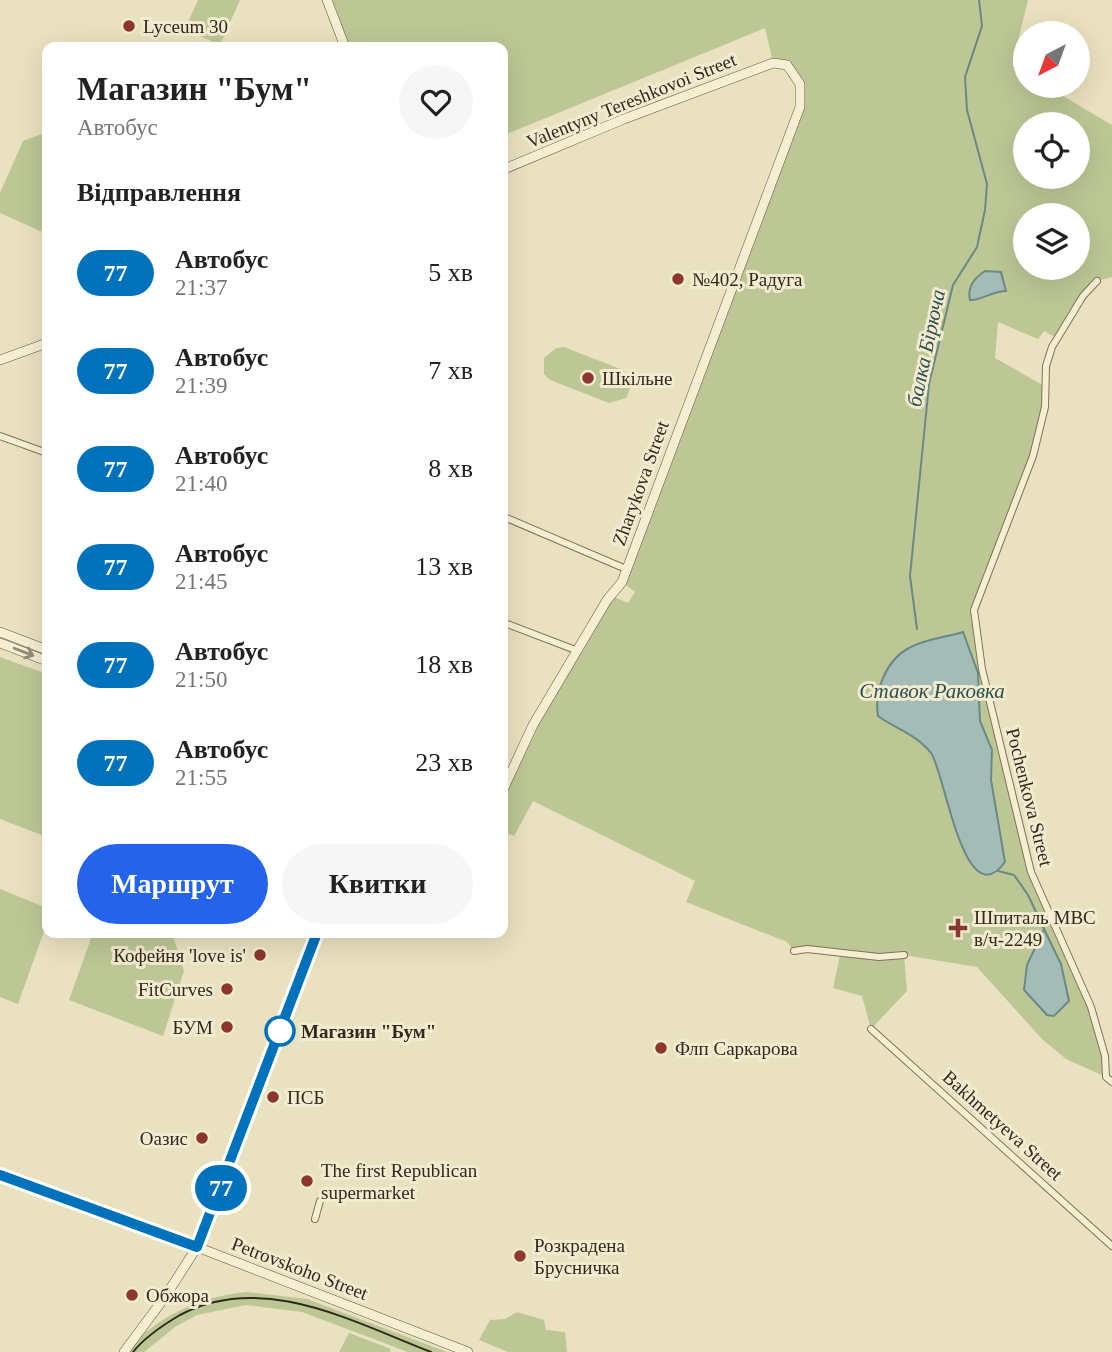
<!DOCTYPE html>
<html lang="uk">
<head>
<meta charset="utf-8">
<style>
	:root { --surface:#fff; --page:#f6f6f6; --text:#222; --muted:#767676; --accent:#2563eb }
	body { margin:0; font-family:"Times New Roman",serif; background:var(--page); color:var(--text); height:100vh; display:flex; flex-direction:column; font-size:26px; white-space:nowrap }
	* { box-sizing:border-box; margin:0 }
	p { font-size:23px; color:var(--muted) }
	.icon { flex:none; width:38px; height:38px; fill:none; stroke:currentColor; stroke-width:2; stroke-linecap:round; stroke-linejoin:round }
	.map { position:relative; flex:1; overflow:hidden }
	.sheet { position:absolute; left:42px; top:42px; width:466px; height:896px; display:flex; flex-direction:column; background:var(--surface); border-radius:14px; box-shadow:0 7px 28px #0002 }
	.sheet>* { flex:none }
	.badge { padding:0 14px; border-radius:23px; font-size:24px; line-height:46px }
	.needle { width:46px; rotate:221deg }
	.buttons { position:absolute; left:1013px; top:21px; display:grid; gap:14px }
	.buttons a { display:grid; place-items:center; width:77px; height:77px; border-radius:50%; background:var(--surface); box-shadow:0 7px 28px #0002; font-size:35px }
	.map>.badge { position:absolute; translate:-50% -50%; box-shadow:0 0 0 4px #fff }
	h2 { padding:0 35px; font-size:26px; line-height:63px }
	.round { display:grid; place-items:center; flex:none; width:74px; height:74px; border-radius:37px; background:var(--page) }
	.overview { display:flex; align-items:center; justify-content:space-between; height:119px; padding:0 35px }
	h1 { font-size:33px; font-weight:800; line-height:52px }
	.button { display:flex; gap:14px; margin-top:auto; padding:14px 35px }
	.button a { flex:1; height:80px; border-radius:42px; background:var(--accent); color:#fff; font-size:28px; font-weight:800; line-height:80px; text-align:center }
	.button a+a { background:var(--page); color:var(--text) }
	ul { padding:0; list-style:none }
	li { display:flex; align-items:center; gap:21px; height:98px; padding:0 35px }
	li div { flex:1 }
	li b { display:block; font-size:26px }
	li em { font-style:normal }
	li .badge { min-width:77px; font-weight:700; text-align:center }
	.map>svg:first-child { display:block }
	.green { fill:#bcc795; fill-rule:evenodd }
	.water { fill:#a3bcb7; stroke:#6b8984; stroke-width:2 }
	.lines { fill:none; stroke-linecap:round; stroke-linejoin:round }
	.stream { stroke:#6b8984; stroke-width:2 }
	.street-casing { stroke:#817259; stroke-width:8 }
	.secondary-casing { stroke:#63533d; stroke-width:10 }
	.street { stroke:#f5eed2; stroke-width:6 }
	.secondary { stroke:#f5eed2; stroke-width:9 }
	.tram { stroke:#32291d; stroke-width:2 }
	.oneway { stroke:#948c78 }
	.line-casing { stroke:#fff; stroke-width:16 }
	.line { stroke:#0072bc; stroke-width:10 }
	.poi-dot { fill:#8c362e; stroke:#f2ebcf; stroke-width:2.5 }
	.stop-dot { fill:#fff; stroke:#0072bc; stroke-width:3.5 }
	.labels { text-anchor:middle; stroke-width:6; stroke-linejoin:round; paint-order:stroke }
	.poi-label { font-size:19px; fill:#32291d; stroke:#f2ebcf; text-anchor:start }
	.street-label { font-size:19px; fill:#32291d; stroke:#f2ebcf }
	.stop-label { font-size:19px; font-weight:bold; fill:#32291d; stroke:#f2ebcf; text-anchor:start }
	.water-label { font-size:21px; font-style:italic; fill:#2d5051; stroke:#f2ebcf }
</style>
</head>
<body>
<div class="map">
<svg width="1112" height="1352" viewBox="0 0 1112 1352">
	<rect width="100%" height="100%" fill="#eae1c0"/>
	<g class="green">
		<path d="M198,0h42l-20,45 -35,-16z"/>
		<path d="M327,0h701l-16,65 13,8 1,13h20l66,39v152l-15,4 -40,57 -13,-7 -6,8 -40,-17 -3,36 51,29 -1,20 -12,49 -59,154 8,59 49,203 60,135 15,70 -40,-18 -24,-20 -65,-72 -73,-12 3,36 -36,38 -9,-33 -29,-8 7,-33 -46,-4 -7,-9 -101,-40 9,-21 -162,-80 -19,35 -12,-5v-39l108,-197 18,8 7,-11 -13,-10 180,-486 -15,-30 -14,-3 -8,-35 -263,108v-89h-157zM1026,124h52v53h-52zM1026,215h52v53h-52z"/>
		<path d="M47,132v102l-47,-21v-20l23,-52z"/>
		<path d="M564,347l59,23 8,16 -5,12 -17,5 -59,-23 -6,-6v-16l12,-10z"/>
		<path d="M0,657l47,17v163l-47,-18z"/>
		<path d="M0,889l47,19v15l-29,81 -18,-7z"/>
		<path d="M93,933h79l12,38 -21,65 -94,-36z"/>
		<path d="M247,1292l60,7 140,53h-39l-106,-40 -56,-7 -49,10 -22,12 -31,25h-20c35,-36 73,-55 123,-60z"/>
		<path d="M517,1312l27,8 2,10 19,2 2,20h-59l-29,-12 11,-20 15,-1z"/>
		<path d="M349,1333l42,16 -1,3h-51z"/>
	</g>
	<g class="water">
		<path d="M985,271l16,1 5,19c-14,0 -25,10 -36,9 -3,-13 4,-22 15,-29z"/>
		<path d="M963,632l15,41 2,48 12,29 -1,30 14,82c-41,56 -60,-90 -74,-109 -14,-18 -35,-24 -53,-37 -4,-25 8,-56 31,-68 15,-9 38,-11 54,-16z"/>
		<path d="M1044,929l17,35 8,37 -15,15 -7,-1 -23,-25 3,-25z"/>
	</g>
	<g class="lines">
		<g class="stream">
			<path d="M917,629l-7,-53 19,-192 24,-99 24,-38 8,-37 2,-26 -20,-74 -2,-33 17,-51 -3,-26"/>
			<path d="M998,871l16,4 14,20 16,34"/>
		</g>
		<defs>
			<g id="street">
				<path d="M1097,281l-14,15 -31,51 -6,19 -1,41 -12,49 -59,154 8,59 49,203 60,135 14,49 1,21 6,5"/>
				<path d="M0,436l47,17"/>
				<path d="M502,516l124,53"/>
				<path d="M502,622l76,29"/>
				<path d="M794,951l13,-2 72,8 25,-2"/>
				<path d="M871,1029l241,217"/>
				<path d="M315,1219l5,-18"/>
				<path d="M197,1247l120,-314"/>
			</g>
			<g id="secondary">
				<path d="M327,0l18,47"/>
				<path d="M502,170l122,-51 149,-56 14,2 13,19v23l-178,475 -15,18 -74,125 -31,67"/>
				<path d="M0,360l47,-17"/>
				<path d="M0,632l47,18"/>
				<path d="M0,643l47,18"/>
				<path d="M0,1175l197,72 271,105"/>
				<path d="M124,1352l41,-55 32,-50"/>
			</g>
		</defs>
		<use href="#street" class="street-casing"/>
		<use href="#secondary" class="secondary-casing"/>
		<use href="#street" class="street"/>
		<use href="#secondary" class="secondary"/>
		<path class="tram" d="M133,1352c12,-15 30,-27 47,-37 82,-44 173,7 251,37"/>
	</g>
	<defs><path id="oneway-shaft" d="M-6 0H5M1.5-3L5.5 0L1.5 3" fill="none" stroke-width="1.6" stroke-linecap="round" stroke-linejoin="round" transform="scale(1.75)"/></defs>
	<use class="oneway" href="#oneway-shaft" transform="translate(24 652) rotate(21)"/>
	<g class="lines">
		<defs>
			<path id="line" d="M0,1175l197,72 120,-314"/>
		</defs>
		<use href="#line" class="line-casing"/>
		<use href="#line" class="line"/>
	</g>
	<g class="poi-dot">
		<circle cx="129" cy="26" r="7"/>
		<circle cx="678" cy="279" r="7"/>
		<circle cx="588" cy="378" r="7"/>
		<path d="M954.5 917.5h7v7h7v7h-7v7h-7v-7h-7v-7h7z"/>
		<circle cx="260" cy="955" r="7"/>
		<circle cx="227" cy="989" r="7"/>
		<circle cx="227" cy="1027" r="7"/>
		<circle cx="661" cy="1048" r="7"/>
		<circle cx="273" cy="1097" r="7"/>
		<circle cx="202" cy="1138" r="7"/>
		<circle cx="307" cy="1181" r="7"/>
		<circle cx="520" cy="1256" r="7"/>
		<circle cx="132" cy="1295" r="7"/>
	</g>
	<circle class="stop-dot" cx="280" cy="1031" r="14"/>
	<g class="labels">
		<g class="poi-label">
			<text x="143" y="33">Lyceum 30</text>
			<text x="692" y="286">№402, Радуга</text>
			<text x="602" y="385">Шкільне</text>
			<text x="974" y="924">Шпиталь МВС<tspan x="974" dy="22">в/ч-2249</tspan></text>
			<text x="246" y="962" text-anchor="end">Кофейня 'love is'</text>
			<text x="213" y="996" text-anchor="end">FitCurves</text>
			<text x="213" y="1034" text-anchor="end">БУМ</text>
			<text x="675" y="1055">Флп Саркарова</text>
			<text x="287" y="1104">ПСБ</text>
			<text x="188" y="1145" text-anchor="end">Оазис</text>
			<text x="321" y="1177">The first Republican<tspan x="321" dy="22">supermarket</tspan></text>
			<text x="534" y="1252">Розкрадена<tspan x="534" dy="22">Брусничка</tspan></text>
			<text x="146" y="1302">Обжора</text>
		</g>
		<g class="street-label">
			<text transform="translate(631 100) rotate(-22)" y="7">Valentyny Tereshkovoi Street</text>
			<text transform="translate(640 483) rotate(-70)" y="7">Zharykova Street</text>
			<text transform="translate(1030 797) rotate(76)" y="7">Pochenkova Street</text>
			<text transform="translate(1003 1125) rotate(42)" y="7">Bakhmetyeva Street</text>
			<text transform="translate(300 1268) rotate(21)" y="7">Petrovskoho Street</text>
		</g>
		<g class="stop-label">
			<text x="301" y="1038">Магазин "Бум"</text>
		</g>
		<g class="water-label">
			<text transform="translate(926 348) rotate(-78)" y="7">балка Бірюча</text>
			<text x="932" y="698">Ставок Раковка</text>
		</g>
	</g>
</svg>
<div class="buttons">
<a><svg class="needle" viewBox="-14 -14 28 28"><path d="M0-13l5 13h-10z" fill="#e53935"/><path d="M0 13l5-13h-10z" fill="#767676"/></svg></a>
<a><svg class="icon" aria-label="locate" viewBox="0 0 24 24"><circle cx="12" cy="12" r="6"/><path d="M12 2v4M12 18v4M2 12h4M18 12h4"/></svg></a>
<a><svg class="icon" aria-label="layers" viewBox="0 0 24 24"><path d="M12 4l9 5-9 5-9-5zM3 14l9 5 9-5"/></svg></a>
</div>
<b class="badge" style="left:221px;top:1188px;background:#0072bc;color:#fff">77</b>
<section class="sheet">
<div class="overview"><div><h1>Магазин &quot;Бум&quot;</h1><p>Автобус</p></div><a class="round"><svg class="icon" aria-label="heart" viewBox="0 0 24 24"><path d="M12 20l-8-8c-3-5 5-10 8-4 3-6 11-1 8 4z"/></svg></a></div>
<h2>Відправлення</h2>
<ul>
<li><span class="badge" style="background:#0072bc;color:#fff">77</span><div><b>Автобус</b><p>21:37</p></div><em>5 хв</em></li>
<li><span class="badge" style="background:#0072bc;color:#fff">77</span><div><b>Автобус</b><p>21:39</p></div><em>7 хв</em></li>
<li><span class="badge" style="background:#0072bc;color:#fff">77</span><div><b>Автобус</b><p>21:40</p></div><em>8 хв</em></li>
<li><span class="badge" style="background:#0072bc;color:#fff">77</span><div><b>Автобус</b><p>21:45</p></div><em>13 хв</em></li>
<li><span class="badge" style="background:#0072bc;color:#fff">77</span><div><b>Автобус</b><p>21:50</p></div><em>18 хв</em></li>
<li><span class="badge" style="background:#0072bc;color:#fff">77</span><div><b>Автобус</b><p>21:55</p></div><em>23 хв</em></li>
</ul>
<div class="button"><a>Маршрут</a><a>Квитки</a></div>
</section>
</div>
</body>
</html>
